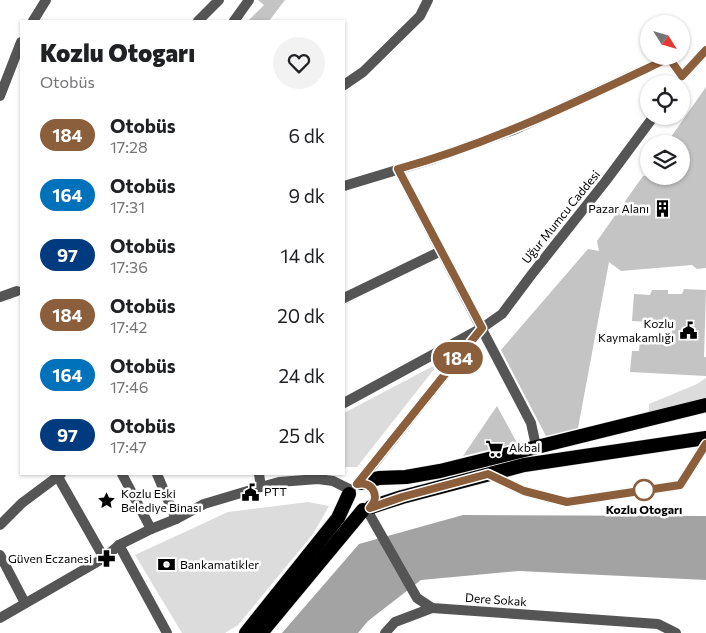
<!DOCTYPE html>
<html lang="tr">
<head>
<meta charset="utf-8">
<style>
	:root { --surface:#fff; --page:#f2f2f2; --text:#202124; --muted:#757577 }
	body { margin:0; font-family:Commissioner,sans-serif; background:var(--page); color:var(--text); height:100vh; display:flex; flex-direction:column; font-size:19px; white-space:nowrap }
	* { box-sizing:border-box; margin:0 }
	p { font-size:16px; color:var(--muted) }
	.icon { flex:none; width:28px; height:28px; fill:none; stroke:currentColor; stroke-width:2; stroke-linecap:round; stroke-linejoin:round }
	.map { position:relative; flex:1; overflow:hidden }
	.side { position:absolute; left:20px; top:20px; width:325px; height:455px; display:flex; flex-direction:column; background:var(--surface); border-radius:0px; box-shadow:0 1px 4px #0004 }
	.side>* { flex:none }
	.badge { padding:0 10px; border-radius:16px; font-size:18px; line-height:32px }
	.needle { width:32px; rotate:127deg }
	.buttons { position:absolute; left:640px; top:15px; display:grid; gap:10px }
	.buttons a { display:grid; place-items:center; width:50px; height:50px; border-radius:50%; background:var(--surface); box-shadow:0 1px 4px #0004; font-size:25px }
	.map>.badge { position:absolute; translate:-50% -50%; box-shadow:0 0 0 2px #fff }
	.round { display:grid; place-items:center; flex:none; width:52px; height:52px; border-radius:26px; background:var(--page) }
	.headline { display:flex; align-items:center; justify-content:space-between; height:85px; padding:0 20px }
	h1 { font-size:24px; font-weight:800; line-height:38px }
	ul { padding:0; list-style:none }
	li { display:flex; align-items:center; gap:15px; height:60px; padding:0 20px }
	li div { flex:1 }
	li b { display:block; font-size:19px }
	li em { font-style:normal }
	li .badge { min-width:55px; font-weight:700; text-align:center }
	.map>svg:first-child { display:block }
	.green { fill:#dcdcdc }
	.water { fill:#a3a3a3 }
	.building { fill:#c4c4c4 }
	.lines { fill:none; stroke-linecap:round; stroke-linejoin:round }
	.trunk-casing { stroke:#dbdbdb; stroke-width:15 }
	.minor { stroke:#555; stroke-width:10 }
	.trunk { stroke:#000; stroke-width:14 }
	.line-casing { stroke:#fff; stroke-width:11 }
	.line { stroke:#8b5e3c; stroke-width:8 }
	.stop-dot { fill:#fff; stroke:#8b5e3c; stroke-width:2.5 }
	.labels { text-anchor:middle; stroke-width:5; stroke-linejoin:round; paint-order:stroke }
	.poi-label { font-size:12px; fill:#000; stroke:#fff; text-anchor:start }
	.street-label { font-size:12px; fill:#000; stroke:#fff }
	.stop-label { font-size:12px; font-weight:bold; fill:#000; stroke:#fff }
</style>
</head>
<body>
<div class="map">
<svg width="706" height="633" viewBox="0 0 706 633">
	<rect width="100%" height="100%" fill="#fff"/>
	<g class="green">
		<path d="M439,363l-82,104h-13v-54z"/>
		<path d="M706,378v24l-48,11 -9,-1v-8l48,-20z"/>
		<path d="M308,502l21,4 -16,28 -75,91 -13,8h-43l-47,-78 93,-43z"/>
	</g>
	<path class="water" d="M463,515l243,1v64l-187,-9 -98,9 -53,41 -10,12h-76l77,-89z"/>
	<g class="building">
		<path d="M258,0h27l-16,21h-21l16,-16z"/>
		<path d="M706,87v181l-9,1 -5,-4 -71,6 -12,-9 -31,166 -32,8 -45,-86 87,-101 11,2 -2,-10 46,-65h38v-32h-15z"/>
		<path d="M684,289l22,1 -2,67h2v19l-76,-4 2,-21h7l1,-12 31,2 1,-18 -40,-2 2,-27 16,1 2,-5h16v4h14z"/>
		<path d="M497,406l20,37 -54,13z"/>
	</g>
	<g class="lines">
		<defs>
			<g id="trunk">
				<path d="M361,483l18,-5 27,-1 34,-6 266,-66"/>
				<path d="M371,507l31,-10 122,-32 182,-27"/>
				<path d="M246,633l92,-115 11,-24"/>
				<path d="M261,633l102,-123"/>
			</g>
		</defs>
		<use href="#trunk" class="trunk-casing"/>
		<g class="minor">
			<path d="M33,21l13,-21"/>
			<path d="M198,21l21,-21"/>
			<path d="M234,21l15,-21"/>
			<path d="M344,85l19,-13 57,-56 8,-16"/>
			<path d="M0,96l21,-54"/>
			<path d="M398,169l133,254 5,23"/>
			<path d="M344,186l86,-26 86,-31 153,-71 13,18 24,-26"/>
			<path d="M0,297l17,-6"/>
			<path d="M344,298l97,-47"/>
			<path d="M344,403l138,-75 20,-14 30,-40 73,-92 49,-66"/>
			<path d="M122,474l29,55"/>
			<path d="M157,474l19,45"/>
			<path d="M259,474l2,13"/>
			<path d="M488,474l36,17 43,11 113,-17 26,-41"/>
			<path d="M58,477l46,81"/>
			<path d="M358,484l120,-151"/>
			<path d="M367,510l50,88 15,10 226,16 18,9"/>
			<path d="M0,525l22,-22 39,-29"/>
			<path d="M119,545l48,88"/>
			<path d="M0,555l25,48"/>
			<path d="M0,618l104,-60 15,-13 32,-16 25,-10 28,-15 57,-17 18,-5 39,-3 15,2 18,9"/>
			<path d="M385,633l10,-11 37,-14"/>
		</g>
		<use href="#trunk" class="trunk"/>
	</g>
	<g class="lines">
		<defs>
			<path id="line" d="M706,50l-24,26 -13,-18c-89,42 -176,85 -271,111l84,159 -125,156c15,-3 24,12 13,24l32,-11 86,-23 36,17 43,11 113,-17 26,-41"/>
		</defs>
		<use href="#line" class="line-casing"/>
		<use href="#line" class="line"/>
	</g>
	<defs>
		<symbol id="building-bare" viewBox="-9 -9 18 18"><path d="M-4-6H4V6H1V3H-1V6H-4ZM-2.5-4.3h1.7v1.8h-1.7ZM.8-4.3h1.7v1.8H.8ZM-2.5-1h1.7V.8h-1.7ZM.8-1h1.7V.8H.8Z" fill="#000" stroke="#fff" stroke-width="2.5" paint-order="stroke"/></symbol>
		<symbol id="civic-bare" viewBox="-9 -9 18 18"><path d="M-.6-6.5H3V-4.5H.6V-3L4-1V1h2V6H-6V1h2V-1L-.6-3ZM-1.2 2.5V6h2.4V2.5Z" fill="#000" stroke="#fff" stroke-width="2.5" paint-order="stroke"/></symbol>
		<symbol id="supermarket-bare" viewBox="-9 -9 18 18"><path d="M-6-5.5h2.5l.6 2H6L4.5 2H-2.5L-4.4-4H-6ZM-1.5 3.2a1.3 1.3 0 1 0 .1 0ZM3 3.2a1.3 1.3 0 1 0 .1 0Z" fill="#000" stroke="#fff" stroke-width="2.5" paint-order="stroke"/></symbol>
		<symbol id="sight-bare" viewBox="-9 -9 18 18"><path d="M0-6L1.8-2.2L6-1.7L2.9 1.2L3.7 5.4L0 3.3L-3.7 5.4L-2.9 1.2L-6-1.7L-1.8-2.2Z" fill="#000" stroke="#fff" stroke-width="2.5" paint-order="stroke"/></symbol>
		<symbol id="pharmacy-bare" viewBox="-9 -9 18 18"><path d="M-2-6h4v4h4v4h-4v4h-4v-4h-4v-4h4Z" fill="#000" stroke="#fff" stroke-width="2.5" paint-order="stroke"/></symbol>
		<symbol id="bank-bare" viewBox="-9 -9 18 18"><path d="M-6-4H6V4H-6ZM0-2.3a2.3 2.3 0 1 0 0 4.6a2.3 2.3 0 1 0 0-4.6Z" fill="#000" stroke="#fff" stroke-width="2.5" paint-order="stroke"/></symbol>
	</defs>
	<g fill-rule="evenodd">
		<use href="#building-bare" x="650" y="196" width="25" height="25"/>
		<use href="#civic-bare" x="676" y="318" width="25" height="25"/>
		<use href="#supermarket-bare" x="482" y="436" width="25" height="25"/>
		<use href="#civic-bare" x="238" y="480" width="25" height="25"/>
		<use href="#sight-bare" x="94" y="488" width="25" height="25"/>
		<use href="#pharmacy-bare" x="94" y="546" width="25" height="25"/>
		<use href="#bank-bare" x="154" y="552" width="25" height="25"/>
	</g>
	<circle class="stop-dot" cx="644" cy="490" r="10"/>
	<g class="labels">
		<g class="poi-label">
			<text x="649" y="213" text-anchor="end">Pazar Alanı</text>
			<text x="674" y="328" text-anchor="end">Kozlu<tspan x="674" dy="14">Kaymakamlığı</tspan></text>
			<text x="509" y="452">Akbal</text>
			<text x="264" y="496">PTT</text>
			<text x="121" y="498">Kozlu Eski<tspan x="121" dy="14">Belediye Binası</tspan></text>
			<text x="92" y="563" text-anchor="end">Güven Eczanesi</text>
			<text x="180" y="569">Bankamatikler</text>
		</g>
		<g class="street-label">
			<text transform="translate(561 217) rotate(-51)" y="4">Uğur Mumcu Caddesi</text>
			<text transform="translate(496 600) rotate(4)" y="4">Dere Sokak</text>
		</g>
		<g class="stop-label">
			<text x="644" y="514">Kozlu Otogarı</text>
		</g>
	</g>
</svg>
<div class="buttons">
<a><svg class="needle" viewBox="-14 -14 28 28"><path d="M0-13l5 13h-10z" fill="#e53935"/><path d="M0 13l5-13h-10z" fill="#757577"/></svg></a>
<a><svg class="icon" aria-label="locate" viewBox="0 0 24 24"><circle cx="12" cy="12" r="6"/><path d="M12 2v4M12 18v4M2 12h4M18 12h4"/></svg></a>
<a><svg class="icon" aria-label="layers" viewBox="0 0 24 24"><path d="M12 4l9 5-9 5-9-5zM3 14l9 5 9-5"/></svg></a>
</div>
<b class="badge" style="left:458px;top:358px;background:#8b5e3c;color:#fff">184</b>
<section class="side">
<div class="headline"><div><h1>Kozlu Otogarı</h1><p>Otobüs</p></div><a class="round"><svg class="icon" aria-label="heart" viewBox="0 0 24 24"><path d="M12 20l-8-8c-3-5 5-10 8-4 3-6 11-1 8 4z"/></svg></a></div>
<ul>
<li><span class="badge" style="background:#8b5e3c;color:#fff">184</span><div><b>Otobüs</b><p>17:28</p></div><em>6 dk</em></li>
<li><span class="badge" style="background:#0072bc;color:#fff">164</span><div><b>Otobüs</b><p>17:31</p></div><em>9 dk</em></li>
<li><span class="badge" style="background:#003b80;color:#fff">97</span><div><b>Otobüs</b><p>17:36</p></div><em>14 dk</em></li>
<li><span class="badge" style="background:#8b5e3c;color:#fff">184</span><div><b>Otobüs</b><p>17:42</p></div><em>20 dk</em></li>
<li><span class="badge" style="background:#0072bc;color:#fff">164</span><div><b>Otobüs</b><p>17:46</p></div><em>24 dk</em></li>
<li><span class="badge" style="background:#003b80;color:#fff">97</span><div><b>Otobüs</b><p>17:47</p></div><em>25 dk</em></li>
</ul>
</section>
</div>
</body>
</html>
